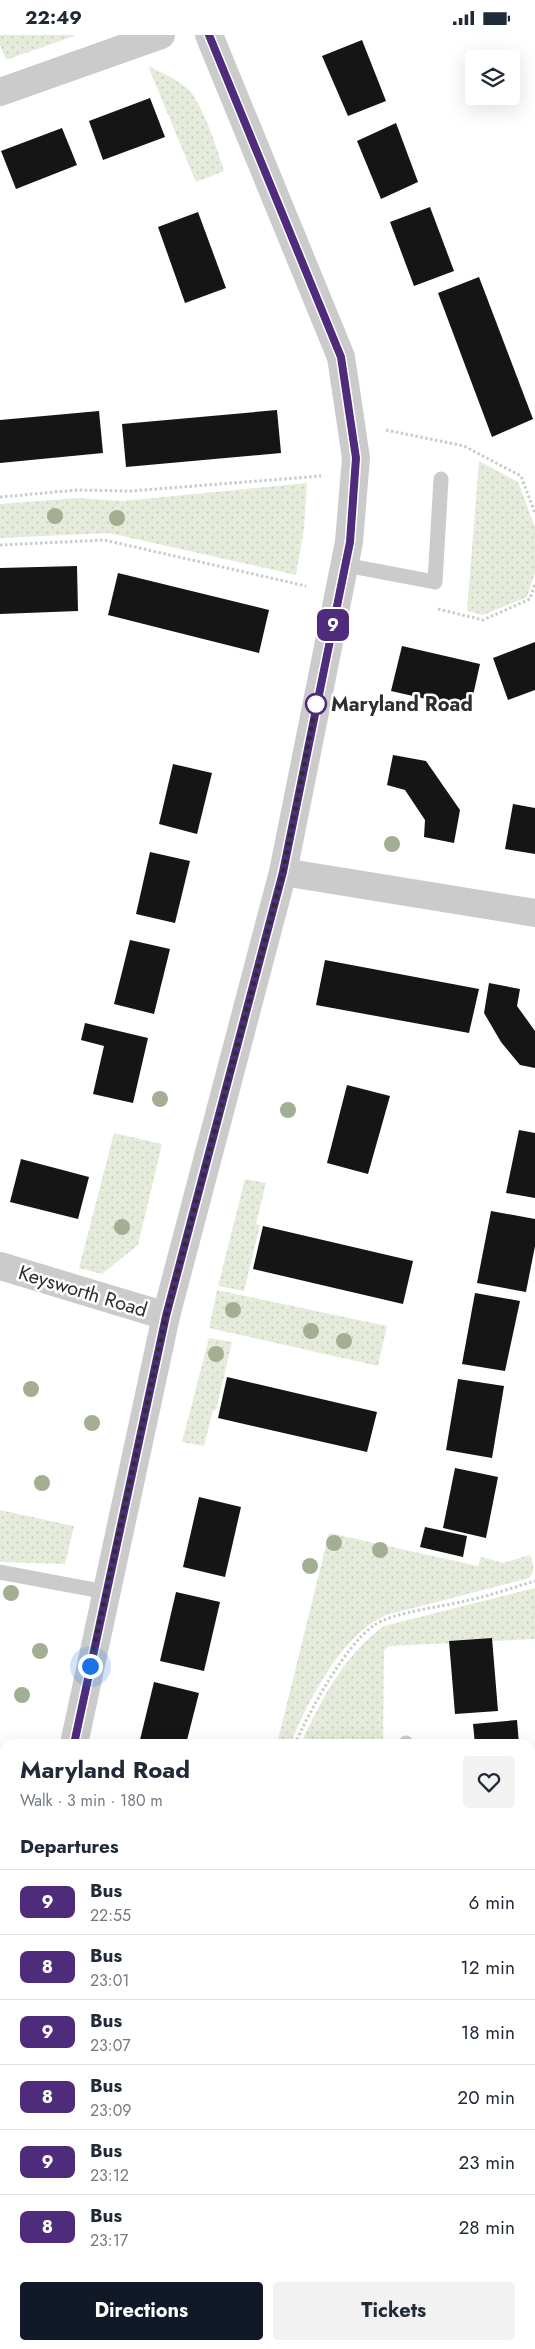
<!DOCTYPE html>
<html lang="en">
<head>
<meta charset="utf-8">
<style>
	:root { --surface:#fff; --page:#f2f2f3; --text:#1f2937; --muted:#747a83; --line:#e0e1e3; --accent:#111827 }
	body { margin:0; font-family:Jost,sans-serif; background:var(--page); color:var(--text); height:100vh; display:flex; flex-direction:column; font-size:19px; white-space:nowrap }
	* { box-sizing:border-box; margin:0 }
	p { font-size:16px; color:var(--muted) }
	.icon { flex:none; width:28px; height:28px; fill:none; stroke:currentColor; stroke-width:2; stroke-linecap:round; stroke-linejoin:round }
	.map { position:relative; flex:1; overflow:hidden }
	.drawer { position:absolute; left:0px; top:1704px; width:535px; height:611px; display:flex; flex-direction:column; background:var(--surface); border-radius:15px 15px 0 0; box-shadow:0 5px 20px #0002 }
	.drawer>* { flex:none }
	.badge { padding:0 10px; border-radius:8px; font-size:18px; line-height:32px }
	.controls { position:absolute; left:465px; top:15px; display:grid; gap:10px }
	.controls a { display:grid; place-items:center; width:55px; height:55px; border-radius:5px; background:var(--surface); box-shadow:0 5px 20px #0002; font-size:25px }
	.you { position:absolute; width:25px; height:25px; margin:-12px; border:4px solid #fff; border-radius:50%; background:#1a73e8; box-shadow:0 0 0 8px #1a73e833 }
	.map>.badge { position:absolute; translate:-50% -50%; box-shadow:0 0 0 2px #fff }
	h2 { padding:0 20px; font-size:19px; line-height:45px }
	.round { display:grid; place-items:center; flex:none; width:52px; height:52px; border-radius:5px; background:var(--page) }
	.head { display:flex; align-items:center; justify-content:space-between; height:85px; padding:0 20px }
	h1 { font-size:24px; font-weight:700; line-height:38px }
	.button { display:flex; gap:10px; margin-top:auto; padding:10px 20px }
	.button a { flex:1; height:58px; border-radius:5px; background:var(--accent); color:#fff; font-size:20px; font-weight:700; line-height:58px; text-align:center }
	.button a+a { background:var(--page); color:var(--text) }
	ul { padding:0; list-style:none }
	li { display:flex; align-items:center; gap:15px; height:65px; padding:0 20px; border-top:1px solid var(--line) }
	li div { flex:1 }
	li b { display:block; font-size:19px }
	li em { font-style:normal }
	li .badge { min-width:55px; font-weight:700; text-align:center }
	.status { display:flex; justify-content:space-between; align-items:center; height:35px; padding:0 25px; background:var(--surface); direction:ltr }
	.status svg { height:14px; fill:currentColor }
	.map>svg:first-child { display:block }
	.grass { fill:url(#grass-dots) }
	.building { fill:#151515 }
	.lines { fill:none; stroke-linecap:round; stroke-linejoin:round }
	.path { stroke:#cbcbcb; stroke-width:3; stroke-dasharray:2.5 2.5; stroke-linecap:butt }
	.lane { stroke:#cbcbcb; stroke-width:15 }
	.street { stroke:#cbcbcb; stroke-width:28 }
	.tree { fill:#a3ae92 }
	.line-casing { stroke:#fff; stroke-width:11 }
	.line { stroke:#4e2b7b; stroke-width:8 }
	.walk { stroke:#2e2e2e; stroke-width:5; stroke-dasharray:0 9 }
	.stop-dot { fill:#fff; stroke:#4e2b7b; stroke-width:2.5 }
	.labels { text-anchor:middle; stroke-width:5; stroke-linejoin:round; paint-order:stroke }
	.stop-label { font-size:20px; font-weight:bold; fill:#2e2e2e; stroke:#fff; text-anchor:start }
	.street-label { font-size:20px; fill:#2e2e2e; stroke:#fff }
</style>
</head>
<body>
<div class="status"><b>22:49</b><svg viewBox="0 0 49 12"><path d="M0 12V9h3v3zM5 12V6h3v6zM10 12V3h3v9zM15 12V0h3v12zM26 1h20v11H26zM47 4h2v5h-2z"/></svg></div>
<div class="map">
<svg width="535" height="2314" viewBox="0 0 535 2314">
	<defs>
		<pattern id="grass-dots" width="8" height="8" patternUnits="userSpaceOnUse" patternTransform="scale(1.25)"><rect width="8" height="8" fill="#e6ecdb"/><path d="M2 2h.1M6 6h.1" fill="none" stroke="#c6cbbc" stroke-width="1.8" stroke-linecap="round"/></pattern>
	</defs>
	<rect width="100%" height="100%" fill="#fff"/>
	<g class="grass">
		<path d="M0,0h77l-71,25 -6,-15z"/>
		<path d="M148,31c14,7 29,13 40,23 14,13 30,62 36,82l-28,11z"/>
		<path d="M479,426l39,21 17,45v46l-8,24 -44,18 -16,-4z"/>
		<path d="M307,448l-3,46 -8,46 -187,-42 -109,5v-34l78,-6 45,3z"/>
		<path d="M114,1098l48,11 -24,101 -36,29 -23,-6z"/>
		<path d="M245,1144l21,4 -10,41 4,1 -16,66 -26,-5z"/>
		<path d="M217,1255l170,36 -9,40 -169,-38z"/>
		<path d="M209,1303l23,4 -16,68h-3l-9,36 -22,-4z"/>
		<path d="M0,1475l74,16 -9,38 -65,-2z"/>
		<path d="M329,1498l149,33 3,-9 22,6 27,-8c4,8 5,17 -1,23l-143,37c-45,20 -77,85 -96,129h-13z"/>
		<path d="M535,1553v51l-146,7 -5,4 -1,94h-82c19,-43 44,-90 83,-118z"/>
		<path d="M530,2206h5v103l-7,5 -2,-4h4z"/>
		<path d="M457,2310h58l1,4h-58z"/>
	</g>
	<g class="building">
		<path d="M362,5l24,61 -38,15 -26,-60z"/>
		<path d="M150,63l15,39 -62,23 -14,-39z"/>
		<path d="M396,88l22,59 -37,17 -24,-58z"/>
		<path d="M62,93l15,37 -61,24 -15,-38z"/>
		<path d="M430,172l24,64 -40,15 -24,-64z"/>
		<path d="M198,177l28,76 -41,15 -27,-76z"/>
		<path d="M479,242l54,142 -41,18 -54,-144z"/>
		<path d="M277,375l4,43 -155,14 -4,-43z"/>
		<path d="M99,376l4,42 -103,10v-43z"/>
		<path d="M77,531l1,45 -78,3v-46z"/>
		<path d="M118,538l151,37 -10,43 -151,-38z"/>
		<path d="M535,607v48l-27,10 -15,-42z"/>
		<path d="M402,611l78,18 -10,45 -79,-18z"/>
		<path d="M393,720l33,6 34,49 -6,33 -30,-6 1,-17 -20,-30 -18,-5z"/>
		<path d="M173,729l39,9 -15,61 -38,-10z"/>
		<path d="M513,769l22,4v46l-30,-5z"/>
		<path d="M150,817l40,9 -15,62 -39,-9z"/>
		<path d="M130,905l40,9 -16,65 -40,-10z"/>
		<path d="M325,925l154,29 -10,44 -153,-28z"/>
		<path d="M489,948l31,6 -3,17 18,25v37l-15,-3 -19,-23 -17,-29z"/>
		<path d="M85,988l63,15 -15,65 -40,-9 11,-48 -23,-6z"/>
		<path d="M347,1050l43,11 -22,78 -41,-11z"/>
		<path d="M519,1095l16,3v65l-29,-5z"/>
		<path d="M21,1124l68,18 -11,42 -68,-17z"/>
		<path d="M491,1176l44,8v27l-9,46 -49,-9z"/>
		<path d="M263,1191l150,35 -10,43 -150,-35z"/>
		<path d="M475,1258l45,8 -15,70 -43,-7z"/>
		<path d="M227,1342l150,35 -10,40 -149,-34z"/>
		<path d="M458,1344l46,7 -12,72 -46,-8z"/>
		<path d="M455,1433l43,9 -12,61 -43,-10z"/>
		<path d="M199,1462l42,10 -16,70 -42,-10z"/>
		<path d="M425,1492l42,9 -4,21 -43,-10z"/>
		<path d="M176,1557l44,10 -16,69 -44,-10z"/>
		<path d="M492,1603l6,73 -43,3 -6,-73z"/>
		<path d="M154,1647l45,11 -13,51h-47z"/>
		<path d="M517,1685l2,24h-44l-2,-20z"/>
		<rect x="530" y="1767" width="5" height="73"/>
		<path d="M530,1852h5v53h-1z"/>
		<path d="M535,2052v17l-5,-2z"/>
		<path d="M52,2310h66l-1,4h-66z"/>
	</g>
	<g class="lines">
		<g class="path">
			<path d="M386,395l78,16 57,30 14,37"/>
			<path d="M0,462l78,-7 53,1 190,-15"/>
			<path d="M0,510l104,-5 202,46"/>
			<path d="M438,574l45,11 47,-21 5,-16"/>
			<path d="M295,1709c14,-32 49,-97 78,-118 19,-14 68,-19 92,-25 24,-5 47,-13 70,-20"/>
			<path d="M0,1961h5"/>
			<path d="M530,2199l5,-1"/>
			<path d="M449,2310l1,4"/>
			<path d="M519,2310l2,4"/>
		</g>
		<g class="lane">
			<path d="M345,530l90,17 6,-103"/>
			<path d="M0,1537l106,20"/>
			<path d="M406,1709v-1"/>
			<path d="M241,2310v4"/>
			<path d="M152,2314v-4"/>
		</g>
		<g class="street">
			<path d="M0,57l161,-57"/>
			<path d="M283,837l252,41"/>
			<path d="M0,1231l166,50"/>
			<path d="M74,1709l92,-428 117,-444 66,-330 7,-84 -15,-101 -132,-322"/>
			<path d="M0,2184l5,-59"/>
		</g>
	</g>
	<g class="tree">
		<circle cx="55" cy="481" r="8"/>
		<circle cx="117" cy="483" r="8"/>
		<circle cx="392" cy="809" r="8"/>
		<circle cx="160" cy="1064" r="8"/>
		<circle cx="288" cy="1075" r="8"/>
		<circle cx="122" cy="1192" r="8"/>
		<circle cx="233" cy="1275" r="8"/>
		<circle cx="311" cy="1296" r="8"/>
		<circle cx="344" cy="1306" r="8"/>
		<circle cx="216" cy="1319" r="8"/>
		<circle cx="31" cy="1354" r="8"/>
		<circle cx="92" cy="1388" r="8"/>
		<circle cx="42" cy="1448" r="8"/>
		<circle cx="334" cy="1508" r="8"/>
		<circle cx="380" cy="1515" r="8"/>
		<circle cx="310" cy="1531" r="8"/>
		<circle cx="11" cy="1558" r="8"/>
		<circle cx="40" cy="1616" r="8"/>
		<circle cx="22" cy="1660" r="8"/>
	</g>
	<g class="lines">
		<defs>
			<path id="line" d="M74,1709l92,-428 117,-444 67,-330 6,-84 -15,-101 -132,-322"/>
		</defs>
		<use href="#line" class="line-casing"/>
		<use href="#line" class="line"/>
		<path class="walk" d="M90,1631l76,-350 117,-444 33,-168"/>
	</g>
	<circle class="stop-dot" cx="316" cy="669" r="10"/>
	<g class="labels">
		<g class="stop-label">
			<text x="331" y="676">Maryland Road</text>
		</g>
		<g class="street-label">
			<text transform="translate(83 1256) rotate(17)" y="7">Keysworth Road</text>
		</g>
	</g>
</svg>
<div class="controls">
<a><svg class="icon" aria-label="layers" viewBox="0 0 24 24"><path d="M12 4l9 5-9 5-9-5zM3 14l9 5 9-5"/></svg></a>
</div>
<div class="you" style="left:90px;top:1631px"></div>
<b class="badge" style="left:333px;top:590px;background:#4e2b7b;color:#fff">9</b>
<section class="drawer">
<div class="head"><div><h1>Maryland Road</h1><p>Walk · 3 min · 180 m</p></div><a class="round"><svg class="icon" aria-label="heart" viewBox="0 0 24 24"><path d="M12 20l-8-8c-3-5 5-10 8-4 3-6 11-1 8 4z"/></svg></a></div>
<h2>Departures</h2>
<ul>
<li><span class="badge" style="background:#4e2b7b;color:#fff">9</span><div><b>Bus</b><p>22:55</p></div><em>6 min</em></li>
<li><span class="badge" style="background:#4e2b7b;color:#fff">8</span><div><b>Bus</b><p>23:01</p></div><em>12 min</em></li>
<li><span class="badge" style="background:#4e2b7b;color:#fff">9</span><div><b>Bus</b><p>23:07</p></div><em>18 min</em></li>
<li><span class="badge" style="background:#4e2b7b;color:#fff">8</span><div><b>Bus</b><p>23:09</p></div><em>20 min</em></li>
<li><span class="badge" style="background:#4e2b7b;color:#fff">9</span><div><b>Bus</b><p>23:12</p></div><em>23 min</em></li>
<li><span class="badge" style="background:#4e2b7b;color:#fff">8</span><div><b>Bus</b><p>23:17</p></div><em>28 min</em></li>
</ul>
<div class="button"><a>Directions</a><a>Tickets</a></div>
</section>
</div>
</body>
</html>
